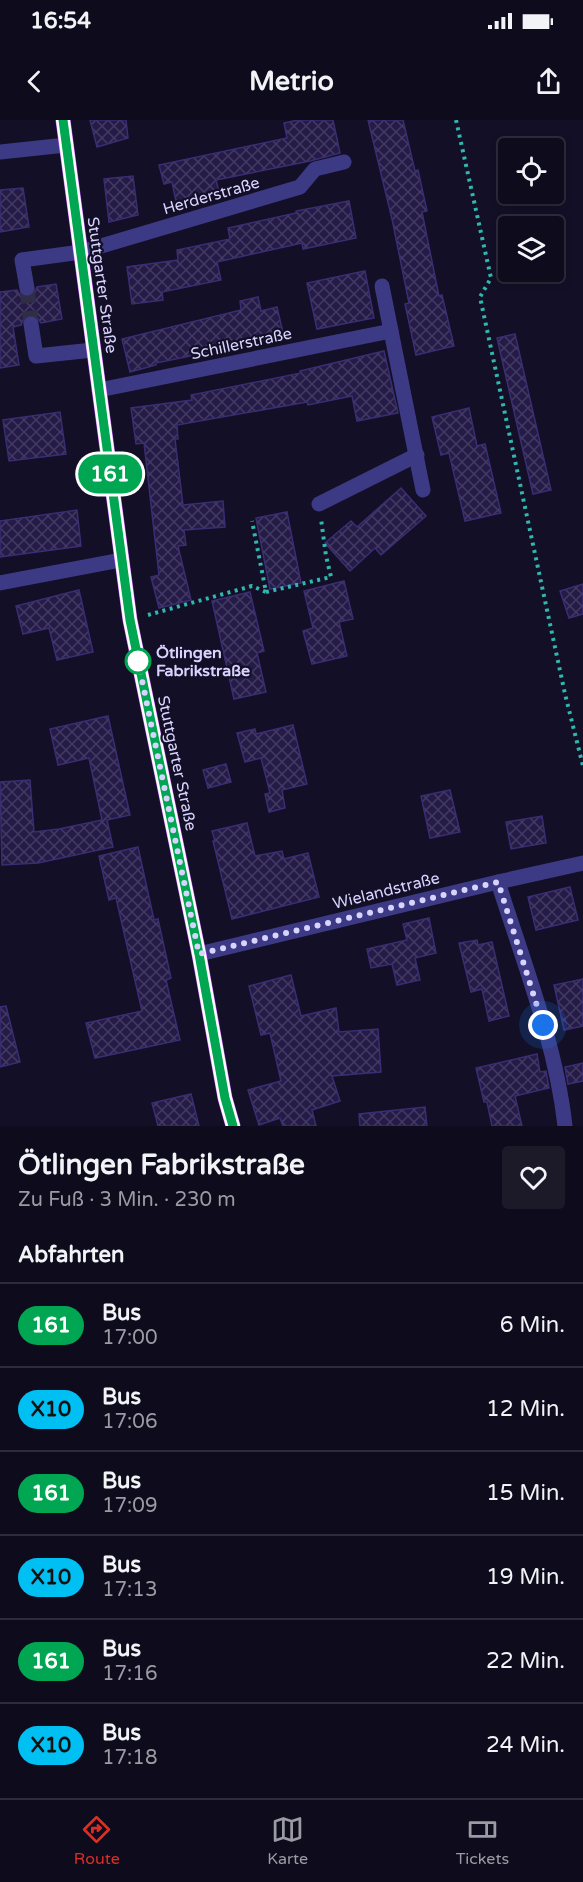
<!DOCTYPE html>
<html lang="de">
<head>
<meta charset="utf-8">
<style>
	:root { --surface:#0e0b1c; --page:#1c1929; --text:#f1f3f6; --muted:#9b9ba3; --line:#2e2b3b; --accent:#d93025 }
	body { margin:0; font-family:"Varela Round",sans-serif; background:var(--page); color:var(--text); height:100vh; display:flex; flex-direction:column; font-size:22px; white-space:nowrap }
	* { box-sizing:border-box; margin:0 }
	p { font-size:20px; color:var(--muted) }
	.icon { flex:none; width:33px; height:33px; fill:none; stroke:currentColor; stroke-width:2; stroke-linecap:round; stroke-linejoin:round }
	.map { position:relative; height:1006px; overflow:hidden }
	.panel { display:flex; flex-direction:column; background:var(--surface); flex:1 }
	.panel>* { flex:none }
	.badge { padding:0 12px; border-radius:20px; font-size:21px; line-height:39px }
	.controls { position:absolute; left:498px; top:18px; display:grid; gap:12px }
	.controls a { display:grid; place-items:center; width:66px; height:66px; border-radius:6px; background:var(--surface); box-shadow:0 3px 9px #0003,0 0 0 2px var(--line); font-size:30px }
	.you { position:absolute; width:30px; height:30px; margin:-15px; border:4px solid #fff; border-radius:50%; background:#1a73e8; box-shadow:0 0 0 9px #1a73e833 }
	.map>.badge { position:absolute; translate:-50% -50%; box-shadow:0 0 0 3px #fff }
	h2 { padding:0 18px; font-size:22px; line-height:54px }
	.round { display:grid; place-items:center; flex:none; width:63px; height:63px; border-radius:6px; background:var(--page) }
	.overview { display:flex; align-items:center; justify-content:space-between; height:102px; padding:0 18px }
	h1 { font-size:28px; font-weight:700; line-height:45px }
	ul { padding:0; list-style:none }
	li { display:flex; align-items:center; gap:18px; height:84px; padding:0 18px; border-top:2px solid var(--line) }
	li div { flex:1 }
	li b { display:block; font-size:22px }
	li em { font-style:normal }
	li .badge { min-width:66px; font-weight:700; text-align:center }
	.status { display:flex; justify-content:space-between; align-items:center; height:42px; padding:0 30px; background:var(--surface); direction:ltr }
	.status svg { height:16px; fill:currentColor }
	header { display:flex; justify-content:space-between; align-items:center; height:78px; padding:0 18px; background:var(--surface); font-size:27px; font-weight:700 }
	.menu { display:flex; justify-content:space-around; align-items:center; height:84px; border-top:2px solid var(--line); background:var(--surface); font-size:16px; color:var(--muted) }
	.menu a { display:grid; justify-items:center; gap:3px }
	.menu .on { color:var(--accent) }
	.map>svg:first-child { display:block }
	.building { fill:url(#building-cross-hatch); stroke:#3b2d73; stroke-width:1.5 }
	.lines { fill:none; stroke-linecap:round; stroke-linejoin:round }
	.minor-tunnel { stroke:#312d47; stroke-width:15; stroke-dasharray:15 8; stroke-linecap:butt }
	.path { stroke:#2fb8b0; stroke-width:4; stroke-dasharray:3 4.5; stroke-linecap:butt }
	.minor { stroke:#3d3a85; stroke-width:15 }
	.major { stroke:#c25bff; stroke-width:15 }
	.line-casing { stroke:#fff; stroke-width:14 }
	.line { stroke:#00a651; stroke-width:9 }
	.walk { stroke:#d9d4ff; stroke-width:6; stroke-dasharray:0 10.8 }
	.stop-dot { fill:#fff; stroke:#00a651; stroke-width:3 }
	.labels { text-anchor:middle; stroke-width:4.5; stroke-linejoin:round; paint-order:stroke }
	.street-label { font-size:16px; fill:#d9d4ff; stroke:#130f26 }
	.stop-label { font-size:16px; font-weight:bold; fill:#d9d4ff; stroke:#130f26; text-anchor:start }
</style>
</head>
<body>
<div class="status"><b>16:54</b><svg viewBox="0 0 49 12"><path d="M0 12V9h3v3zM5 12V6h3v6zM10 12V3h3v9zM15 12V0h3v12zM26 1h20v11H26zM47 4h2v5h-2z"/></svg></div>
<header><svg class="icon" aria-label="back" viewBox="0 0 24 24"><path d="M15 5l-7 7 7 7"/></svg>Metrio<svg class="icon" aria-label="share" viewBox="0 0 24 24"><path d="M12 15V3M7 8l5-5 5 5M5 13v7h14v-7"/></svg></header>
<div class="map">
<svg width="583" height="1006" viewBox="0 0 583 1006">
	<defs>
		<pattern id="building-cross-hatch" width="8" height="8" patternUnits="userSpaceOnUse" patternTransform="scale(1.5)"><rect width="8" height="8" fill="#241b47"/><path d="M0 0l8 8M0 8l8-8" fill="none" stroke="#433b63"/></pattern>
	</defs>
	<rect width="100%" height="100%" fill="#130f26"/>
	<g class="building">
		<path d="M90,0h36l2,18 -31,9z"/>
		<path d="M298,0h35l7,33 -30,8 -94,19 4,16 -43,10 -5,-24 -8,2 -5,-19 128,-27 -3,-15z"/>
		<path d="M368,0h35l12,51 3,-1 9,41 -5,1 17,84 3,-1 12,51 -38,9 -11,-51 4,-1 -17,-84z"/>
		<path d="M133,56l5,39 -29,7 -5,-43z"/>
		<path d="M23,68l6,39 -29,5v-42z"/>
		<path d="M349,81l7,37 -53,11 -1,-6 -85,19 4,18 -59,12 1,8 -31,4 -5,-37 51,-7 -1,-10 53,-11 -2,-11 68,-15v-2z"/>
		<path d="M365,151l9,47 -57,11 -10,-46z"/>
		<path d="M56,164l6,35 -21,4 -6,-8 -10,1 -4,9 -8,2 6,38 -19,3v-76l17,-2 3,5 8,3 6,-3 3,-8z"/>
		<path d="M258,177l3,14 16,-4 7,30 -128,26v2l-26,7 -8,-33 119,-29 -1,-9z"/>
		<path d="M515,214l36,156 -18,4 -36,-156z"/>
		<path d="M384,231l14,62 -41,8 -5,-25 -44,9 -1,-3 -130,23 1,14h-3l8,66 40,-4 2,26 -41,3 2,15 -8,1 13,54 -32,8 -8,-31 8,-2 -15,-132 -8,1 -5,-36 61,-8 -1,-5 110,-22 -1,-2z"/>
		<path d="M469,288l8,38 8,-2 16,69 -36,8 -16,-68 -8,2 -9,-38z"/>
		<path d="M60,292l6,42 -57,7 -6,-41z"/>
		<path d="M401,368l25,28 -45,39 -6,-7 -25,23 -25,-28 26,-22 6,6z"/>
		<path d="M77,390l4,36 -81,11v-36z"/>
		<path d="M287,392l14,71 -31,6 -14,-71z"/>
		<path d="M344,461l9,38 -14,3 8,34 -35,8 -9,-33 10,-3 -9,-37z"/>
		<path d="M583,464v30l-14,4 -9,-27z"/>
		<path d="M79,470l14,62 -36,8 -8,-32 -26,6 -7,-28z"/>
		<path d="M250,472l14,59 -7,2 9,39 -32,7 -22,-98z"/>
		<path d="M108,596l22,99 -23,5 6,27 -75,16 -36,2 -2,-83 30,-2 4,52 25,-3 43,-9 -13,-62 -31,7 -8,-36z"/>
		<path d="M293,605l14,59 -25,6 3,18 -16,4 -4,-18 5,-1 -9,-35 -16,4 -8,-29 18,-4 1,5z"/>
		<path d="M226,644l5,18 -23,6 -5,-18z"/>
		<path d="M450,670l10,42 -30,6 -9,-42z"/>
		<path d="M542,696l4,27 -35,6 -5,-27z"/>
		<path d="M247,703l8,33 27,-5 2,8 24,-6 11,44 -87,22 -19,-78h2l-3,-10z"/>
		<path d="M138,727l16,73 4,-1 13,59 -5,2 14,60 -85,18 -9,-35 56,-12 -26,-113 -7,2 -10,-44z"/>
		<path d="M570,767l8,33 -42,10 -8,-33z"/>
		<path d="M429,798l7,35 -21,5 5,22 -23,5 -5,-21 -21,4 -4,-19 40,-9 -4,-16z"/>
		<path d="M477,820l1,5 14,-3 17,74 -20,5 -7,-32 -11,3 -12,-49z"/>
		<path d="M291,855l10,41 35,-8 3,24 39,-3 3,43 -49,4 8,25 -28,9 4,16h-33l-3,-8 -21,7 -11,-35 33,-9 -11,-48 -9,2 -12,-49z"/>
		<path d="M583,859v47l-19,4 -10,-45z"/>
		<path d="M6,886l14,56 -20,5v-60z"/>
		<path d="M537,934l3,18 6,-1 3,17 -34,8 7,30h-30l-5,-24h-3l-8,-34z"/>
		<path d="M583,943v18l-15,3 -3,-17z"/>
		<path d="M191,974l8,32h-41l-6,-23z"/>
		<path d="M425,987l2,19h-67l-1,-12z"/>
	</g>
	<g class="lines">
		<path class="minor-tunnel" d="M27,168l4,36"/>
		<g class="path">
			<path d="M456,0l35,158 -11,19 85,397 18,72"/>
			<path d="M266,472l65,-15 -5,-21 -5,-37"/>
			<path d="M148,495l104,-29 14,6 -14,-71"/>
		</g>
		<g class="minor">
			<path d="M0,32l66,-7"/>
			<path d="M382,166l9,45"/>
			<path d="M27,168l-5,-28 59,-8 219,-65 15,-18 29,-7"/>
			<path d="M31,204l5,32 57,-6"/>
			<path d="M99,270l292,-59 32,159"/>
			<path d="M319,384l98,-49"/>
			<path d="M0,463l121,-23"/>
			<path d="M498,762c25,79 58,162 67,244"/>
			<path d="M199,834l299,-72 85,-19"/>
		</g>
		<path class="major" d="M63,0l67,500 69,334 26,144 8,28"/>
	</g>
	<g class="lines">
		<defs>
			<path id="line" d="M63,0l67,500 69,334 26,144 8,28"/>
		</defs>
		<use href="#line" class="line-casing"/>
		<use href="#line" class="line"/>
		<path class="walk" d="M138,541l61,293 299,-72 45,143"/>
	</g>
	<circle class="stop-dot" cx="138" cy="541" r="12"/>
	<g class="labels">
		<g class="street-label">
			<text transform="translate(211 75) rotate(-16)" y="6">Herderstraße</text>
			<text transform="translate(103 165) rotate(82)" y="6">Stuttgarter Straße</text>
			<text transform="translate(241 223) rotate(-12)" y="6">Schillerstraße</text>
			<text transform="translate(178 643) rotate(78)" y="6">Stuttgarter Straße</text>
			<text transform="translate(386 770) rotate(-14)" y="6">Wielandstraße</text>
		</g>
		<g class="stop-label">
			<text x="156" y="538">Ötlingen<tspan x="156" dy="18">Fabrikstraße</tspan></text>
		</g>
	</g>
</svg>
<div class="controls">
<a><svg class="icon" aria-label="locate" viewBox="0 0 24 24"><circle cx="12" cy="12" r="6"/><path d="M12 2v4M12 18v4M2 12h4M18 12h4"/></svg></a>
<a><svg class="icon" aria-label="layers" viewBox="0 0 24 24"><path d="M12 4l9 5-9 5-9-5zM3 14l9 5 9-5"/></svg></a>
</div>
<div class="you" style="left:543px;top:905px"></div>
<b class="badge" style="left:110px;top:354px;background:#00a651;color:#fff">161</b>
</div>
<section class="panel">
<div class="overview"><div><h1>Ötlingen Fabrikstraße</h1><p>Zu Fuß · 3 Min. · 230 m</p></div><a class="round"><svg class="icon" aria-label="heart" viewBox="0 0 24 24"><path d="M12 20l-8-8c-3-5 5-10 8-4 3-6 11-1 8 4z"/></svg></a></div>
<h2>Abfahrten</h2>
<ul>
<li><span class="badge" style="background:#00a651;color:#fff">161</span><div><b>Bus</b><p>17:00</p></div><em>6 Min.</em></li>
<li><span class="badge" style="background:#00bff3;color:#111">X10</span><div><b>Bus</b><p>17:06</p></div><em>12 Min.</em></li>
<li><span class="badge" style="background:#00a651;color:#fff">161</span><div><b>Bus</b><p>17:09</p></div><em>15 Min.</em></li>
<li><span class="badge" style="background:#00bff3;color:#111">X10</span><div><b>Bus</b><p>17:13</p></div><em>19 Min.</em></li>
<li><span class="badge" style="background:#00a651;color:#fff">161</span><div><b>Bus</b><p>17:16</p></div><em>22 Min.</em></li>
<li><span class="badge" style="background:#00bff3;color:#111">X10</span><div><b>Bus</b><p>17:18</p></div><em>24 Min.</em></li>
</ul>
</section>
<nav class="menu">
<a class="on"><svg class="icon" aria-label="directions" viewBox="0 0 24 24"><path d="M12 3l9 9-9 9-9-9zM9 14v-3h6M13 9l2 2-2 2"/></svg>Route</a>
<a><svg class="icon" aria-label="map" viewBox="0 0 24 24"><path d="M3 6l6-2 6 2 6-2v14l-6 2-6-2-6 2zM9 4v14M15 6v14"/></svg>Karte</a>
<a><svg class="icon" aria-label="tickets" viewBox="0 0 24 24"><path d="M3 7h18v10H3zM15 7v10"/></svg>Tickets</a>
</nav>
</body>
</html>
